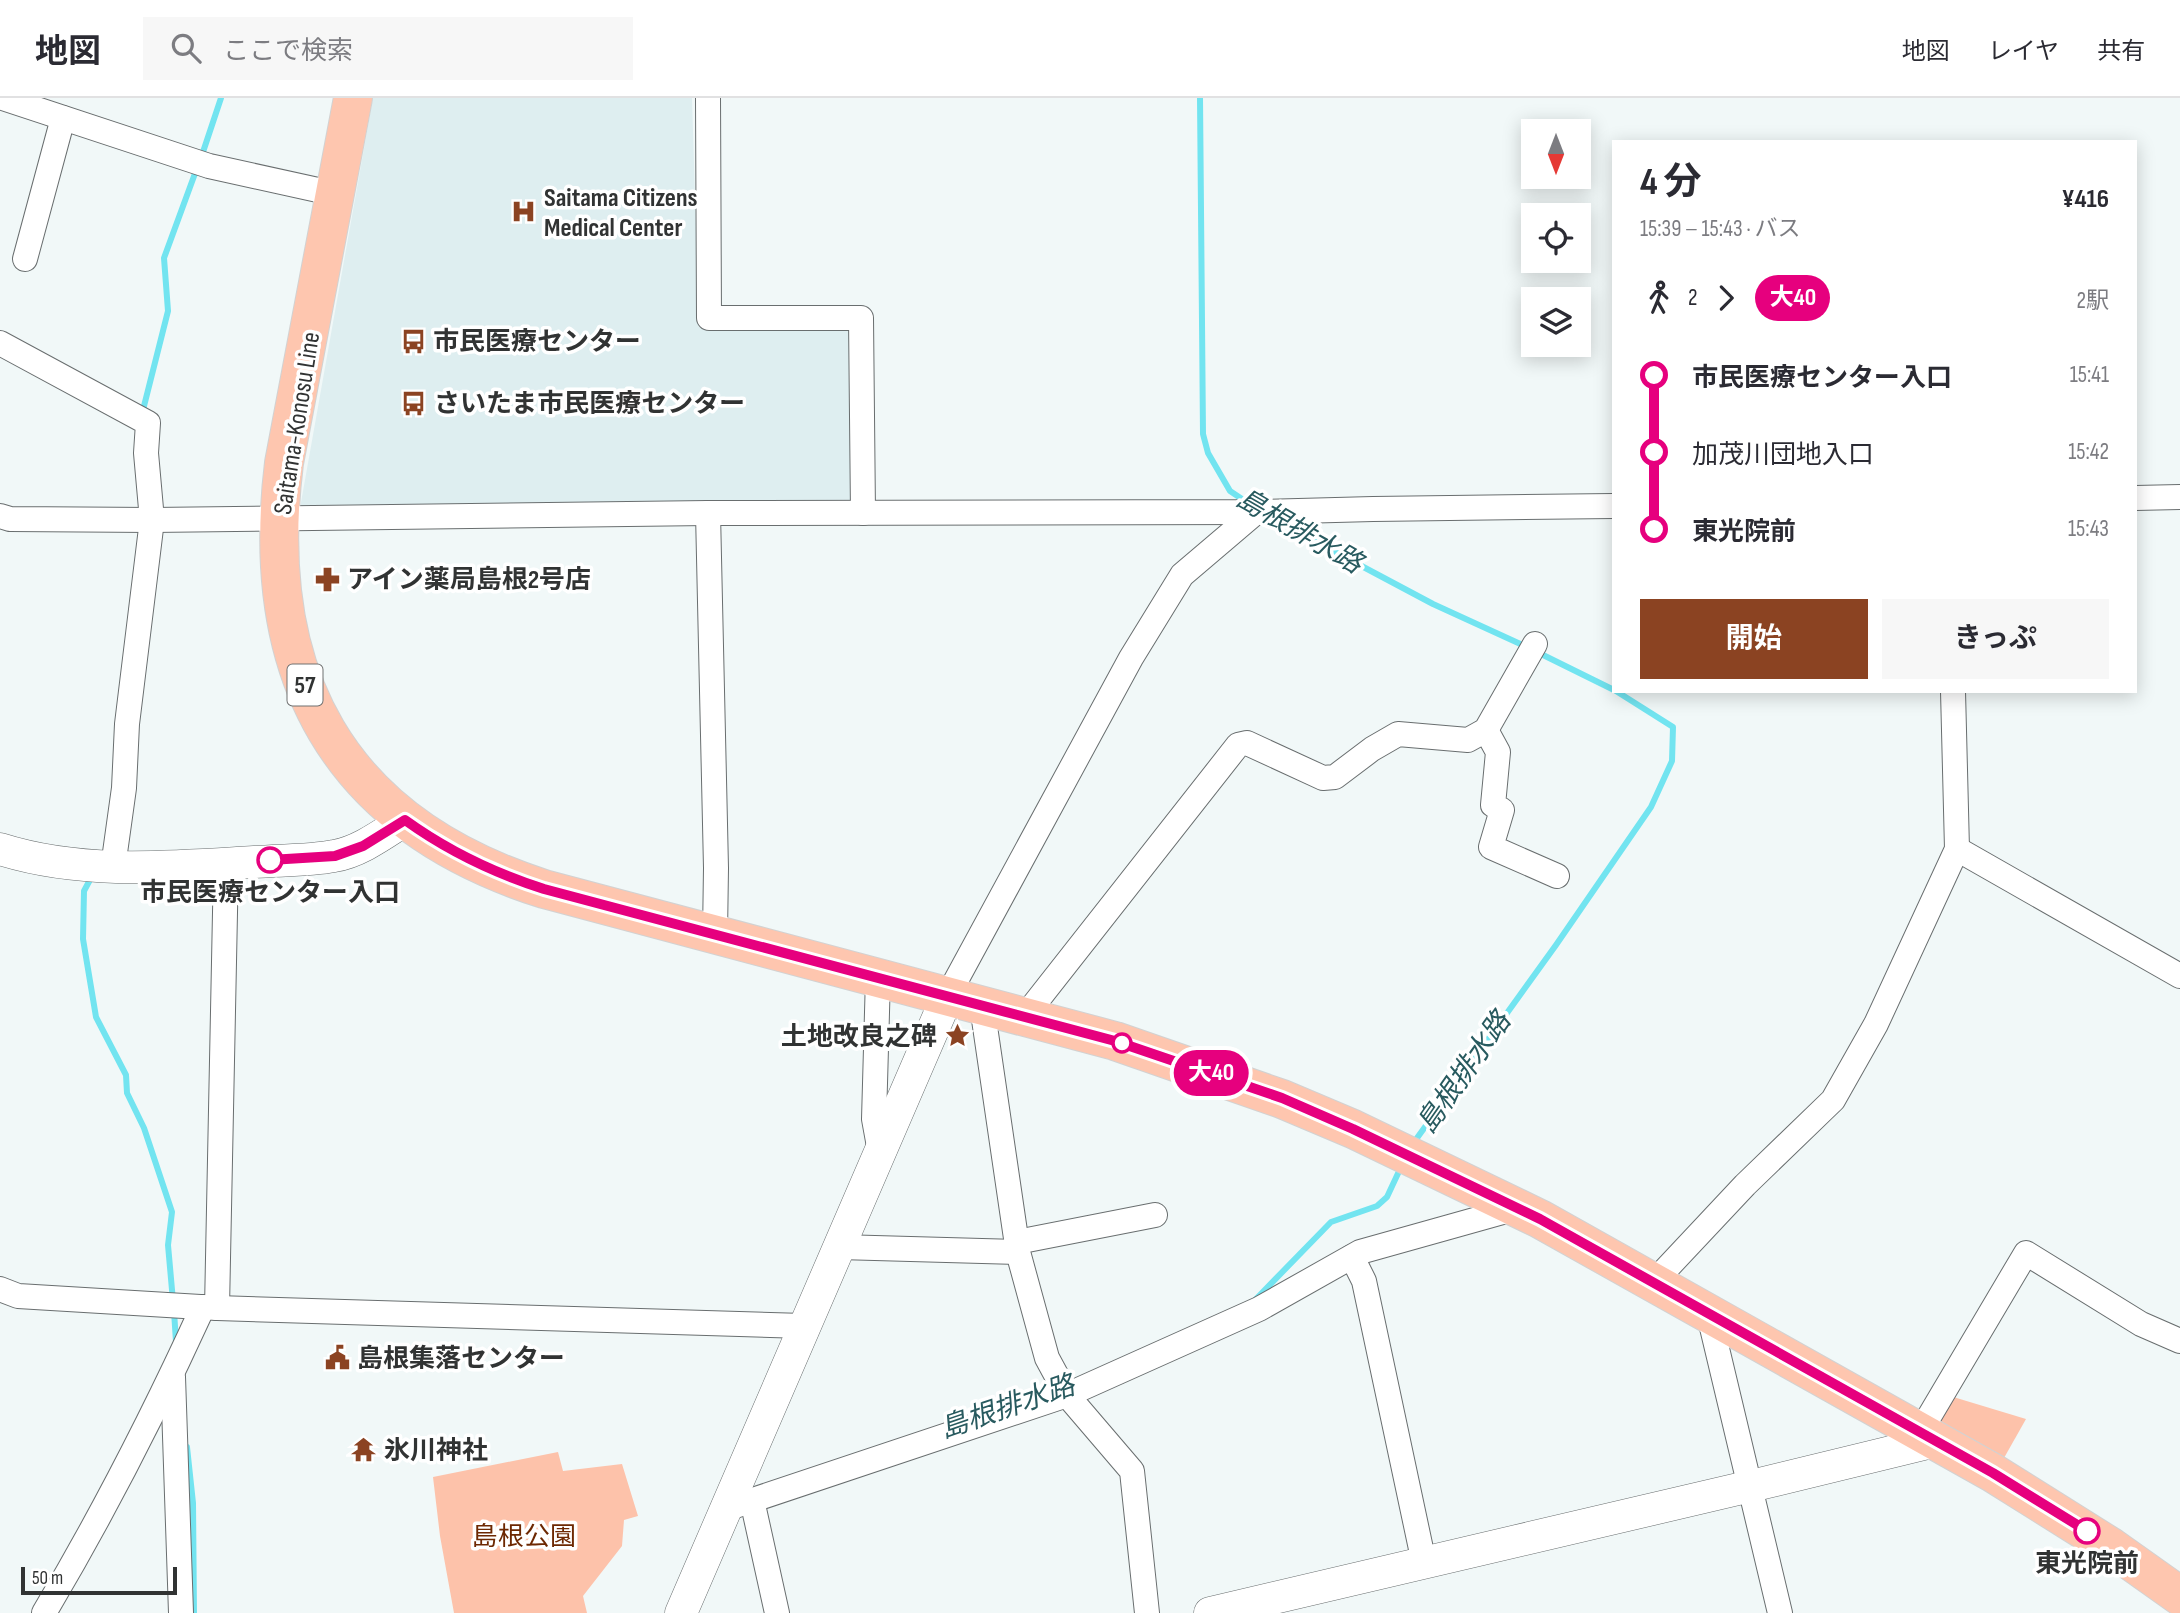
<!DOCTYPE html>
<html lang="ja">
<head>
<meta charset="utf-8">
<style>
	:root { --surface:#fff; --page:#f7f7f7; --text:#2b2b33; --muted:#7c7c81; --line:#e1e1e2; --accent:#8b4322 }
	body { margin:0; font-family:"Sofia Sans Condensed","Noto Sans JP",sans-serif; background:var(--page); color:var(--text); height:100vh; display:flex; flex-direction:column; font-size:26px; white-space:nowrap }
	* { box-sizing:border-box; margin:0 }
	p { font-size:23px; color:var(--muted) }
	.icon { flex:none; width:38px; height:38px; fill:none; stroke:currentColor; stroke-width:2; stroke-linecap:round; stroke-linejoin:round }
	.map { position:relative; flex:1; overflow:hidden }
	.panel { position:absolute; left:1612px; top:42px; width:525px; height:553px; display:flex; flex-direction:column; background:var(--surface); border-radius:0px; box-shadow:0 4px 18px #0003 }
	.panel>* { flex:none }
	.badge { padding:0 14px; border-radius:23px; font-size:24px; line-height:46px }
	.needle { width:46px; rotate:180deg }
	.tools { position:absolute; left:1521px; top:21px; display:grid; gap:14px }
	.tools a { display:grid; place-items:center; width:70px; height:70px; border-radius:0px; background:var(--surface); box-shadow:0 4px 18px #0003; font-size:35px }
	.scale { position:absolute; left:21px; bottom:18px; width:156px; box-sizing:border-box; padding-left:7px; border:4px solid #313333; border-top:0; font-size:19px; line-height:24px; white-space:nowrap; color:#313333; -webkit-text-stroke:5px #fff; paint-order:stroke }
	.map>.badge { position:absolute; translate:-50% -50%; box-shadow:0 0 0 4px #fff }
	.legs { display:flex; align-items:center; gap:10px; height:77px; padding:0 28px; font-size:23px }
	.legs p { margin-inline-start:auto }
	.headline { display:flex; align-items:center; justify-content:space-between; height:119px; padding:0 28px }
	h1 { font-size:38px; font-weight:700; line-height:52px }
	.primary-button { display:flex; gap:14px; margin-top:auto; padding:14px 28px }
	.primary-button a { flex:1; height:80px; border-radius:0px; background:var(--accent); color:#fff; font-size:28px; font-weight:700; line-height:80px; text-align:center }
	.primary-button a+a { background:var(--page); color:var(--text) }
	ul { padding:0 28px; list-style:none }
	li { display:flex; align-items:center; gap:24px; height:77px; font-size:26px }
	li i { display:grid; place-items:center; width:10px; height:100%; margin:0 9px; background:currentColor }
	li i::after { content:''; width:18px; height:18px; margin:-9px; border:5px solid; border-radius:50%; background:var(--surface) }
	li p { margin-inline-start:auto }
	li:first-child i { background:linear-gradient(#0000 50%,currentColor 0) }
	li:last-child i { background:linear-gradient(currentColor 50%,#0000 0) }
	header { display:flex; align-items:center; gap:42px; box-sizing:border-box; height:98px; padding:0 35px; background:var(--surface); border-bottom:2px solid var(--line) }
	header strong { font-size:33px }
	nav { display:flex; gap:38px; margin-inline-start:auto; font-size:24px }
	.search { width:490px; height:63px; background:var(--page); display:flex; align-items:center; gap:18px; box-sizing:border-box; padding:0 24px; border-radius:0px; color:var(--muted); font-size:26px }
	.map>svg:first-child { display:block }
	.built { fill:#deeef0 }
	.green { fill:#fdc2aa }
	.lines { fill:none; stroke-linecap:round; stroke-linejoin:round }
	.stream { stroke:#72e4f0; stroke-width:6 }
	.minor-casing { stroke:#696e6f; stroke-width:26 }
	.tertiary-casing { stroke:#696e6f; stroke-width:33 }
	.primary-casing { stroke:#d2d2d2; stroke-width:40 }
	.minor { stroke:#fff; stroke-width:24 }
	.tertiary { stroke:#fff; stroke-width:32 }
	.primary { stroke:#fec6af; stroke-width:38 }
	.line-1-casing { stroke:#fff; stroke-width:16 }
	.line-1 { stroke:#e6007e; stroke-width:10 }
	.stop-1-dot { fill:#fff; stroke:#e6007e; stroke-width:3.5 }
	.labels { text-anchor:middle; stroke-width:7; stroke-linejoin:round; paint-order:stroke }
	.shield { fill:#fff; stroke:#6f7070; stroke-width:2 }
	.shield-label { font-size:24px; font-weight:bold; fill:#313333 }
	.poi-label { font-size:26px; font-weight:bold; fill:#313333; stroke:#fff; text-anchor:start }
	.street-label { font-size:26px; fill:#313333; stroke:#fff }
	.stop-label { font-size:26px; font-weight:bold; fill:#313333; stroke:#fff }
	.park-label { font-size:26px; fill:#6d2802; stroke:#fff }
	.water-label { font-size:28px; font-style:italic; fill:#285a5f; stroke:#fff }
</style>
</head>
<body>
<header>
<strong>地図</strong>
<div class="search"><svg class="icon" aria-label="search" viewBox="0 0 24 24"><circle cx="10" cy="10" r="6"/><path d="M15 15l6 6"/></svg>ここで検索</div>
<nav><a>地図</a><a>レイヤ</a><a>共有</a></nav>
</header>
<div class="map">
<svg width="2180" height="1515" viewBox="0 0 2180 1515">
	<rect width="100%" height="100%" fill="#f1f8f8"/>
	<path class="built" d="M373,0h319l7,229h154l-1,177 -552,4z"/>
	<g class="green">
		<path d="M1950,1298l76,23 -22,39 -67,-38z"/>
		<path d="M558,1354l5,19 59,-7 16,52 -14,4 -2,26 -39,50 4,17h-133l-14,-77 -7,-59z"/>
	</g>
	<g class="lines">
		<g class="stream">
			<path d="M1200,0l3,336 5,19 22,38 18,12"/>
			<path d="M201,60l20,-60"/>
			<path d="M142,316l26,-103 -4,-53 33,-90"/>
			<path d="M1275,422l158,84 94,43"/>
			<path d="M1537,554l77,38"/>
			<path d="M92,778l-8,15 -1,48 13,78 30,58 1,18 17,35 28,84 -4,33 5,56"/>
			<path d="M1412,1047l144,-200 95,-138 21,-46 1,-34 -57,-36"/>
			<path d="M1256,1201l75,-77 46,-16 10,-9 14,-30"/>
			<path d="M174,1213l2,31"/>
			<path d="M187,1349l6,56 1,110"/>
		</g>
		<defs>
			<g id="minor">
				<path d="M3,0l206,68 127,28"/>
				<path d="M708,0l1,220h152l2,195"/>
				<path d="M25,161l38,-141"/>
				<path d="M0,245l148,80 -2,30 6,67 -25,204 -3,64 -11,79"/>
				<path d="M2135,400l45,-1"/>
				<path d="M708,415l8,355 -1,66"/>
				<path d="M0,418l10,3 142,1 556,-7 548,-1 117,-3 241,-3"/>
				<path d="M1486,632l12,22 -5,53 9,5 -11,37 66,29"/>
				<path d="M1957,751l223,127"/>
				<path d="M878,879l-4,142 6,33"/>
				<path d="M947,899l184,-339 51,-83 74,-63"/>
				<path d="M982,908l36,246 29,106 20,37 65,76 15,142"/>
				<path d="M1025,918l213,-271 9,-2 76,35 12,-1 37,-28 26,-15 70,6 18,-10 49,-86"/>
				<path d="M1017,1144l138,-27"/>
				<path d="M839,1149l179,5"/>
				<path d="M1352,1159l12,24 60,282"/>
				<path d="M1653,1185l92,-98 88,-85 43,-76 81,-175 -4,-158"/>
				<path d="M0,1191l18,7 199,12 587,18"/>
				<path d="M217,1210l9,-445"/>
				<path d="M1709,1217l71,298"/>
				<path d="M173,1279l8,236"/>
				<path d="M1920,1334l106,-179 115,71 39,17"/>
				<path d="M752,1402l25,113"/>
				<path d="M726,1411l341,-114 192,-86 101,-57 157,-44"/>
				<path d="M44,1515c59,-99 111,-201 159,-306"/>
			</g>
			<g id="tertiary">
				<path d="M0,751c82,26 169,18 254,13 26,-2 54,-1 80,-6 25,-4 49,-22 71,-36"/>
				<path d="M681,1515l266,-616"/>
				<path d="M1210,1515l541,-127 185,-45"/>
			</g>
			<path id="primary" d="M353,0l-69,365c-26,212 53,360 260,426l571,152 167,58 71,30 187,90 453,254 118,74 69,49"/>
		</defs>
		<use href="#minor" class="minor-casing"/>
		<use href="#tertiary" class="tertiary-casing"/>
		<use href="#primary" class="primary-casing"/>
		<use href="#minor" class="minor"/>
		<use href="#tertiary" class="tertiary"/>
		<use href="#primary" class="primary"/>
	</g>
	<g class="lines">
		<defs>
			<path id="line-1" d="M270,762l65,-4 28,-10 42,-26c43,31 89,53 139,69l571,152 167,57 71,31 187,90 453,254 94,58"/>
		</defs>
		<use href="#line-1" class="line-1-casing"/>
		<use href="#line-1" class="line-1"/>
	</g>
	<defs>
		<symbol id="hospital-bare" viewBox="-9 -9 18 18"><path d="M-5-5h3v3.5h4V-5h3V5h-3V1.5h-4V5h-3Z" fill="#8b4322" stroke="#fff" stroke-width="2.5" paint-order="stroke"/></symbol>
		<symbol id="bus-bare" viewBox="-9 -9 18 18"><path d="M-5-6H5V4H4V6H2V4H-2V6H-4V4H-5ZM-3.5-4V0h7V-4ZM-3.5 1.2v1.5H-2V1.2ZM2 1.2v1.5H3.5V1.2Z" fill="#8b4322" stroke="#fff" stroke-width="2.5" paint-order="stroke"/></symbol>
		<symbol id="pharmacy-bare" viewBox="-9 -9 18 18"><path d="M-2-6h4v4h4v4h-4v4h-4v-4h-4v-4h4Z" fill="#8b4322" stroke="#fff" stroke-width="2.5" paint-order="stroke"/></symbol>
		<symbol id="sight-bare" viewBox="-9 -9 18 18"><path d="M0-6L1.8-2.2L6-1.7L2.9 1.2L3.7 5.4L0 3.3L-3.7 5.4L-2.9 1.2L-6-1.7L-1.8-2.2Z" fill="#8b4322" stroke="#fff" stroke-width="2.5" paint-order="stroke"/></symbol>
		<symbol id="civic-bare" viewBox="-9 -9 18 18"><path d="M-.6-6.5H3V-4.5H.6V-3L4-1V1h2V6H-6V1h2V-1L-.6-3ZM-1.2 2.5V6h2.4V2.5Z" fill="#8b4322" stroke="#fff" stroke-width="2.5" paint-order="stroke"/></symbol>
		<symbol id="temple-bare" viewBox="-9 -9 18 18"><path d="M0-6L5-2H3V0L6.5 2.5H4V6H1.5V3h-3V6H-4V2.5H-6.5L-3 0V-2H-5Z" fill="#8b4322" stroke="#fff" stroke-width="2.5" paint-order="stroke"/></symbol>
	</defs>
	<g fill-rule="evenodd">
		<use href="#hospital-bare" x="506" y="96" width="35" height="35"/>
		<use href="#bus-bare" x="396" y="226" width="35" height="35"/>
		<use href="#bus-bare" x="396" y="288" width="35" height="35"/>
		<use href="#pharmacy-bare" x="310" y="464" width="35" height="35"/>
		<use href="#sight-bare" x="940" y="920" width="35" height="35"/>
		<use href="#civic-bare" x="320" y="1242" width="35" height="35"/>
		<use href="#temple-bare" x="346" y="1334" width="35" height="35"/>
	</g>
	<g class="stop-1-dot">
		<circle cx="270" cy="762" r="12"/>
		<circle cx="1122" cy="945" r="9"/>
		<circle cx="2087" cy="1433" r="12"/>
	</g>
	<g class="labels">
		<rect class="shield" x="287.5" y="566.5" width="35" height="41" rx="5"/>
		<g class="shield-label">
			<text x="305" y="595">57</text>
		</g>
		<g class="poi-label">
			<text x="544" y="108">Saitama Citizens<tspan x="544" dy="30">Medical Center</tspan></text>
			<text x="433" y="252">市民医療センター</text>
			<text x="434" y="314">さいたま市民医療センター</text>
			<text x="347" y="490">アイン薬局島根2号店</text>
			<text x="937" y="947" text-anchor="end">土地改良之碑</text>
			<text x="357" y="1269">島根集落センター</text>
			<text x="384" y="1361">氷川神社</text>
		</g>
		<g class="street-label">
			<text transform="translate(296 325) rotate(-81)" y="9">Saitama-Konosu Line</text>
		</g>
		<g class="stop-label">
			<text x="270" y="803">市民医療センター入口</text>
			<text x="2087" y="1474">東光院前</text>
		</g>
		<g class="park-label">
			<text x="524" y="1447">島根公園</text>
		</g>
		<g class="water-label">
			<text transform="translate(1300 432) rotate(30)" y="10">島根排水路</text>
			<text transform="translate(1463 974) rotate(-55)" y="10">島根排水路</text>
			<text transform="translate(1007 1308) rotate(-19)" y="10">島根排水路</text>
		</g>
	</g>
</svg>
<div class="tools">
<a><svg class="needle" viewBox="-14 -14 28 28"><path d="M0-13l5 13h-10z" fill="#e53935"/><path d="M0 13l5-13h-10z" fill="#7c7c81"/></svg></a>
<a><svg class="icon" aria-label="locate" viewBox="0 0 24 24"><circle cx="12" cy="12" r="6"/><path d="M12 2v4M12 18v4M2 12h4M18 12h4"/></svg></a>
<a><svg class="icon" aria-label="layers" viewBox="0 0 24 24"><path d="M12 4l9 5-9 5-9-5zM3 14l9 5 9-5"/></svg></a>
</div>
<div class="scale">50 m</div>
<b class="badge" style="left:1211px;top:975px;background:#e6007e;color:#fff">大40</b>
<section class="panel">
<div class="headline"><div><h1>4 分</h1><p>15:39 – 15:43 · バス</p></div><b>¥416</b></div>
<div class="legs"><svg class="icon" aria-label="walk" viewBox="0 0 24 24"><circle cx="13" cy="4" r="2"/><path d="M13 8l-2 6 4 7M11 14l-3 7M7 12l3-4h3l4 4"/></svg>2<svg class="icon" aria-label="forward" viewBox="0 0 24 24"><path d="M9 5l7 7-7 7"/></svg><b class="badge" style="background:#e6007e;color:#fff">大40</b><p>2駅</p></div>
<ul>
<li><i style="color:#e6007e"></i><b>市民医療センター入口</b><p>15:41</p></li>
<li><i style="color:#e6007e"></i><span>加茂川団地入口</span><p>15:42</p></li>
<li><i style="color:#e6007e"></i><b>東光院前</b><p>15:43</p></li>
</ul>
<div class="primary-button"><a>開始</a><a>きっぷ</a></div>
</section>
</div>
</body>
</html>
